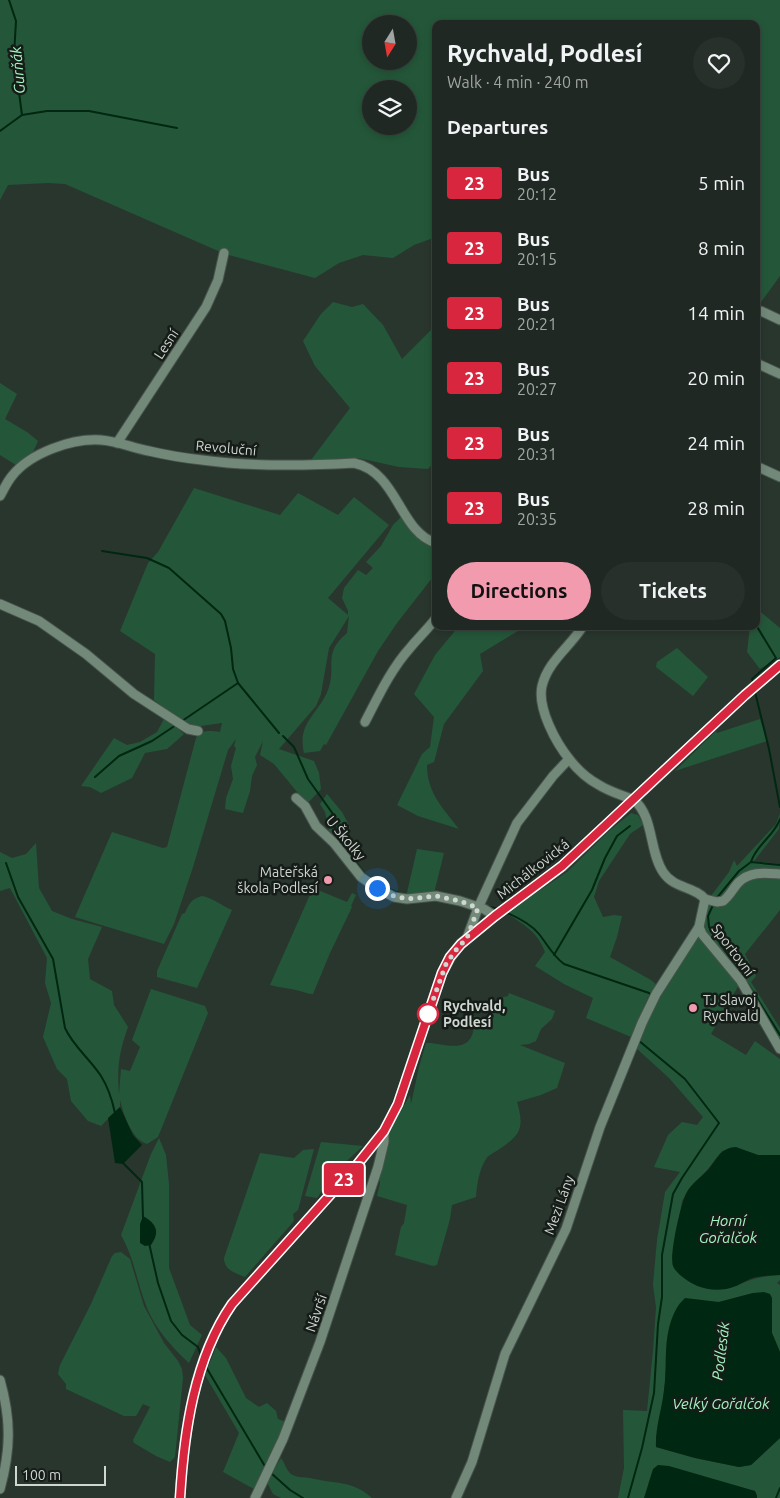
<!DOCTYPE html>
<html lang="en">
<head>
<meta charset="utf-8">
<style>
	:root { --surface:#1f2822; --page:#27302a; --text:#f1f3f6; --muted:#a1a6a5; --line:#3c4440; --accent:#f29aae }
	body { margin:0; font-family:Ubuntu,sans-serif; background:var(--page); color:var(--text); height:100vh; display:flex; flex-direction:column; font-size:19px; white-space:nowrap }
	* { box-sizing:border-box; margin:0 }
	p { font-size:16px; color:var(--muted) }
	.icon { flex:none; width:28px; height:28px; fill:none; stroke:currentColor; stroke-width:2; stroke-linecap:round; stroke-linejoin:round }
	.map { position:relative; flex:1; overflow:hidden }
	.details { position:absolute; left:432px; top:20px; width:328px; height:610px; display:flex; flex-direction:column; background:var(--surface); border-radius:10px; box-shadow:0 2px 8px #0003,0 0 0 1px var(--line) }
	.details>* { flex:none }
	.badge { padding:0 10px; border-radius:4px; font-size:18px; line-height:32px }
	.needle { width:32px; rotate:191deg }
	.fabs { position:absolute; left:362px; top:15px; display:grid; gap:10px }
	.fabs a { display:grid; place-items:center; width:55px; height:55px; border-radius:50%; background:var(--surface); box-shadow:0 2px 8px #0003,0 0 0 1px var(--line); font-size:25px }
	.scale { position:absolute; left:15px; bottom:12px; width:91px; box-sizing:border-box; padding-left:5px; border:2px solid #cfd7d1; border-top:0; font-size:14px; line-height:18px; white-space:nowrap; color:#cfd7d1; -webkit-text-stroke:4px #161c18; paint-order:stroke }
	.you { position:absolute; width:25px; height:25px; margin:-12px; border:4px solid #fff; border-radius:50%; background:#1a73e8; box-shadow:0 0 0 8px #1a73e833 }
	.map>.badge { position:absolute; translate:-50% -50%; box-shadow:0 0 0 2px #fff }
	h2 { padding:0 15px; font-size:19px; line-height:45px }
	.round { display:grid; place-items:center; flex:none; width:52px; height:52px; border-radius:26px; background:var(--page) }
	.summary { display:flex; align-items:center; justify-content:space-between; height:85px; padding:0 15px }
	h1 { font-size:24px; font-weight:700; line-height:38px }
	.cta { display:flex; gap:10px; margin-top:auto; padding:10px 15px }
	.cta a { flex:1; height:58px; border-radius:30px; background:var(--accent); color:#111; font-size:20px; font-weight:700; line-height:58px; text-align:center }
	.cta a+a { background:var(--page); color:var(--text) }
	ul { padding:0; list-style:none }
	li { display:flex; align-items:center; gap:15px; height:65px; padding:0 15px }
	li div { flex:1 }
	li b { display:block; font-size:19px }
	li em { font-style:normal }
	li .badge { min-width:55px; font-weight:700; text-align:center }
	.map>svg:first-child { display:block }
	.green { fill:#245739; fill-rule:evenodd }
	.water { fill:#002711 }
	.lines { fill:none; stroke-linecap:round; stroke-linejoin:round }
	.stream { stroke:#002711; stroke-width:2 }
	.minor-casing { stroke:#47534b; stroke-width:11 }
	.minor { stroke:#728979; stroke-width:9 }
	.line-casing { stroke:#fff; stroke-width:11 }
	.line { stroke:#d7263d; stroke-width:8 }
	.walk { stroke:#cfd7d1; stroke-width:5; stroke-dasharray:0 9 }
	.poi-dot { fill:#f29aae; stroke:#161c18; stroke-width:2 }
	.stop-dot { fill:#fff; stroke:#d7263d; stroke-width:2.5 }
	.labels { text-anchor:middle; stroke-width:5; stroke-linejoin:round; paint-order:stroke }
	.street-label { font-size:14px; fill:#cfd7d1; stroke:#161c18 }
	.poi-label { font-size:14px; fill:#cfd7d1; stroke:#161c18; text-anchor:end }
	.stop-label { font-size:14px; font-weight:bold; fill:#cfd7d1; stroke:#161c18; text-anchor:start }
	.water-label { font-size:15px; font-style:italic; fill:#a4f5c0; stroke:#161c18 }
</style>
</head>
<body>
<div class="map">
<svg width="780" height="1498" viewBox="0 0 780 1498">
	<rect width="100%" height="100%" fill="#29362d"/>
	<g class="green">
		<path d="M0,0h780v276l-24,33v-285h-320v213l-22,8 -21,13 -30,-3 -24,8 -24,15 -90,-24 -160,-70 -17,-1 -40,2 -8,15zM371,24h38v37h-38zM371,89h38v37h-38z"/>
		<path d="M333,302l19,5 11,-3 20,21 19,34 34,-34v135l-8,9 -29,-2 -41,-9 -47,2 39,-52 -35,-42 -12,-25 18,-27z"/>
		<path d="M0,383l17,11 -12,25 22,13 11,9 -5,11 -17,13 -16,-10z"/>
		<path d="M194,488l86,27 18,-22 40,22 16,-18 35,28 -61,73 20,17v-4l-6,-13 2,-10 14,-18 8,5 7,-7 -7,-6 15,-16 12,-21 8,-8h2l33,30v26l-39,50 -19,28 -52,94 -2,-1 -4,7 -16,2c-7,-31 14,-38 24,-63 9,-25 -6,-36 19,-57l2,-17 -20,32 -8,46 -5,12 -37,43 35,12 5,12 2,16 -14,15 -33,-40 -14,-9 3,-14 -8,16 2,8 -5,11 -2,15 -7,22 -18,-4 1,-11 7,-19 -2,-13 5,-18 -2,-2 2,-7 -8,11 -35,117 -19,57 -10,20 -89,-27 37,-85 51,16 4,-1 29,-109c7,-9 14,-7 24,-6l2,-9 -28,4 -27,-17 -13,-10 1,-46 -35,-23 28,-68 10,-11z"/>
		<path d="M756,608l24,20v29l-20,12 -13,-17 3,-26h6z"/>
		<path d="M459,626h55l4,5 -38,23 3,17 -39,53 -10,38 -7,3c0,28 16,43 32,64l-41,-13 -21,-11 25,-51 8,-7 4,-30 -20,-23 21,-39z"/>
		<path d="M677,648l31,29 -15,19 -37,-29 1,-5z"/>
		<path d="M165,717l19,17 -17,15 -22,4 -13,25 -31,15 -11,-6 -9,-1 33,-48 13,7 13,-3 17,-10z"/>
		<path d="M760,719l7,22 -92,30 41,-40 1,2z"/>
		<path d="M327,794l15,18 8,15 -3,18 5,7 -8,-1 -15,-20 -4,-19 -5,-8z"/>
		<path d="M631,813l7,2 5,10 -13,9 -31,47 -5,16 9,20 11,-2 8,1 -5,21 -7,20 41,23 6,5 -9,12 -17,40 -45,-19 7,-20 -29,-14 -29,-18 10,-14c-8,-21 -21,-27 -39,-39l61,-41 42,-41z"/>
		<path d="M780,813l-1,16 -25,32 26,3v8h-27l-29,26 -10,1 -3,-3 18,-24 5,-12 3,6 39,-42z"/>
		<path d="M36,843l3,45 13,23 20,8 30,8 -14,32 2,20 22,12 2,14 14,22c-9,25 -11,40 -9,67l2,-25 9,2 10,-24 -8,-7 19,-51 54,17 3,7 -50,124 -11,7c-16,-5 -23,-29 -27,-44v7l-19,19 -13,-5 -17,-20 -4,-22 -10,-10 -14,-32 8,-34 -6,-20 2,-25 -37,-70 -10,3v-39l12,6 14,-4z"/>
		<path d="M417,849l27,4 -10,40 -28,4z"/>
		<path d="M780,876v34l-35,44 11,22 -5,6 29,46v14l-78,-117 5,-22 8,-1 22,-13 15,-12z"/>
		<path d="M313,888l34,14 5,-9 4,2 -5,11 1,1 -22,46 -17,41c-5,0 -8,-2 -13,-3 -10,-3 -20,-3 -30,-6z"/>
		<path d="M202,896c11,2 20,10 30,14l-35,78 -40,-11v-6l25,-57 3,-1c4,-9 6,-14 17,-17z"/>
		<path d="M698,937l25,25 17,21 -29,51 35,21 9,-14 25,18v96h-22l-22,-7 -14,3 -15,19 -19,20 -6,11 -10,58 64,27c15,-7 27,-10 44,-11v5l-3,3 3,2v67l-8,-19 -1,-12 -18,-28 -34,9 -39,1c-14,25 -12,51 -15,79 -2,21 -6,43 -9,65l39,11 44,9 12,-2 29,-27v60h-23v-2l-2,-5 -20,-5 -89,7 -2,5h-26l6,-30 -1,-58 24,1 6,-60 3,-44 -3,-22 4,-45 8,-48 15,-20 -26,-5 14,-32 14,-13 15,3 6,-8 -34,-39 -33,-30 5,-8 -2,-2 23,-44 31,-51z"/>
		<path d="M509,993l46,18 -3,8 -11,10 -5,12 -7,3 -9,1 45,18 -8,25 -16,7 -24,7c8,27 3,33 -19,48 -4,3 -10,5 -12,9 -7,11 -9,25 -10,38l-24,8 -2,14 -13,46 -4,1 -38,-11 6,-28 3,-4 3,-18 -30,-9 3,-13 -2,-9 10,-40 22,-39 1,9 8,-37 7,-24c14,-1 39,11 46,-8 3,-6 0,-13 2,-19l14,2 12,-20 8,-2z"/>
		<path d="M159,1138l7,17 3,29v84l21,57 12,10 -13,28c-16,-15 -33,-33 -42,-55 -10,-25 -12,-48 -26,-73l30,-81z"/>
		<path d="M321,1142l42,4 -24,22 -22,30 -12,-2z"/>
		<path d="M314,1149l-16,61 -5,4 1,7 -49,56c-10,-4 -21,-7 -21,-19l36,-105 34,5 9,-8z"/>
		<path d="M121,1252l9,7 14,47 20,37 14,18 4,8 1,9 -8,79 -5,5 -14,-6 -22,-13 -1,-3 17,-33 -7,-3 -7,12h-12l-58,-27v-5l-8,-10 2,-9 31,-61 21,-48 3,-3z"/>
		<path d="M216,1347l10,11 20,40 13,9 8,-4 9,8 2,8 8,3 -24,53 -8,14 -31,-17 16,-39 -34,-58z"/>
		<path d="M281,1458c4,5 5,12 10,16 6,4 13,3 19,4 23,6 43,2 62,20h-91l-8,-4 -6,-12z"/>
	</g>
	<g class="water">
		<path d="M120,1107l13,28 9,10 -19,19 -8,-1 -7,-45z"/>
		<path d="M736,1147l22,8h22v120c-10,1 -20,0 -30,4 -5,2 -9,5 -14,7 -20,8 -40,3 -56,-11 -2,-2 -6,-6 -7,-9 -4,-11 8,-64 14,-74 5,-9 14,-15 21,-22 9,-11 12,-22 28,-23z"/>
		<path d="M143,1216c14,8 17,16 8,29l-6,1 -5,-3v-19z"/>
		<path d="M764,1292l6,2 2,4v35l8,19v86l-29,27 -12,2 -44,-9 -39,-11c-1,-19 6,-38 8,-57 3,-20 0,-42 5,-62 3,-11 7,-22 16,-30l34,4 34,-9z"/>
		<path d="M658,1465l11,1 86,25 2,5v2h-113l9,-29z"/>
	</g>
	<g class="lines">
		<g class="stream">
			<path d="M22,115l25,-4h42l88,17"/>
			<path d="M0,131l22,-16 -8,-60 2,-34 -7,-21"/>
			<path d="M102,551l45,7 22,10 52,46 4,7 6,27 2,21 5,14 41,50"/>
			<path d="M754,685l-2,-6 24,-21 -20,-33"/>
			<path d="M755,692l14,57 11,58"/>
			<path d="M182,721l56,-38"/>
			<path d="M283,736l11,11 14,32 25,35 3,22 11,14 18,24 22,14 17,7"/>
			<path d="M95,777l24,-21 33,-15 24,-16"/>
			<path d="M751,862c5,-17 23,-26 29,-43"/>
			<path d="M6,863l12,34 35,62 12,69c8,18 25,31 36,48 7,11 11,23 14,37"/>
			<path d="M436,892l10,2"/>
			<path d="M716,899l23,-28 12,-9 29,3"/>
			<path d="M713,905l-5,11 1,11 32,47"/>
			<path d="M486,906l13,3"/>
			<path d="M505,912c12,5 26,12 34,22 8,10 14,22 25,30l85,29 2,2"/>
			<path d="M554,955l38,-65 13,-32 12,-22 13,-10"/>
			<path d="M748,984l32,51"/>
			<path d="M122,1162l20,20 1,37"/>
			<path d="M149,1243l9,40 13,38 11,14 16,12 3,9"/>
			<path d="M206,1367l60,101"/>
			<path d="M271,1473l19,17 13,8"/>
			<path d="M628,1498l14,-50 12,-55 4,-69 4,-27v-42l11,-61 9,-16 37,-55 -34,-44 -47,-39"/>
			<path d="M776,1498l4,-10"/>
		</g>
		<defs>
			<g id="minor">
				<path d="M761,311l19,9"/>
				<path d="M756,363l24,11"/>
				<path d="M117,443l89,-136 12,-27 6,-27"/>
				<path d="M756,466l24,11"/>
				<path d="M0,496c4,-7 7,-14 12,-20 18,-23 60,-38 89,-36 16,1 32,8 48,11 17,4 35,7 53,9 50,7 101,6 152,3 44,9 45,69 82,80"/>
				<path d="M0,604l39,17 47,33 48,40 54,35 10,2"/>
				<path d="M583,626c-13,21 -35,35 -41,60 -5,22 14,57 28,74 7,9 18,19 29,25 11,7 23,10 35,15 20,17 15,51 29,72 11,17 31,14 42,27l-6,28 3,7 39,47 39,68"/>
				<path d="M365,722c13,-25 26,-53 45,-74 8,-10 18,-19 26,-30"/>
				<path d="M296,798l9,8 11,20 18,17 27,34 16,11 17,9 13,2 29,-3 24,5 24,8 11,7"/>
				<path d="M705,899l12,3 6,-1c7,-5 10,-13 16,-19 11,-11 26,-9 41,-8"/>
				<path d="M467,938l11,-30 39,-85 36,-47 16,-17"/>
				<path d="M0,1380c11,39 11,69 0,109"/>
				<path d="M180,1498c4,-66 13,-139 52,-194l124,-138 28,-35 14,-27 44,-131 9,-16 10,-14 34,-27 67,-49 183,-172 35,-30"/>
				<path d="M255,1498l28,-59 37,-97 58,-175 6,-25v-10"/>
				<path d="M456,1498l16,-36 33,-108 61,-125 34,-102 42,-104 14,-29 43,-67"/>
			</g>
		</defs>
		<use href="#minor" class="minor-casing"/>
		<use href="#minor" class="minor"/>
	</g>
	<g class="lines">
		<defs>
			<path id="line" d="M180,1498c4,-66 14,-139 52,-194l124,-138 28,-35 14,-27 44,-131 8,-16 11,-13 34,-28 67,-50 183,-171 35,-30"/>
		</defs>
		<use href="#line" class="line-casing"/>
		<use href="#line" class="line"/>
		<path class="walk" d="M377,888l17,8 13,3 29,-3 24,5 18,7 -11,30 -11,12 -10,14 -18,50"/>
	</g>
	<g class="poi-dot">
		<circle cx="328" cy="880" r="5"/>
		<circle cx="693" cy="1008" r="5"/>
	</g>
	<circle class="stop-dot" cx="428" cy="1014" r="10"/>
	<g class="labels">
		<g class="street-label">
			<text transform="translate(166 344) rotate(-57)" y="5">Lesní</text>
			<text transform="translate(226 448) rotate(5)" y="5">Revoluční</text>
			<text transform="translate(346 838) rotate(50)" y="5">U Školky</text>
			<text transform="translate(533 869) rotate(-38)" y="5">Michálkovická</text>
			<text transform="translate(733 950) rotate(53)" y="5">Sportovní</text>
			<text transform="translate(559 1205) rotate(-70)" y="5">Mezi Lány</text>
			<text transform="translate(316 1313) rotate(-71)" y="5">Návrší</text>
		</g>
		<g class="poi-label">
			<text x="318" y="877">Mateřská<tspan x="318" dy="16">škola Podlesí</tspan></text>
			<text x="703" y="1005" text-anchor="start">TJ Slavoj<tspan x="703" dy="16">Rychvald</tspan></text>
		</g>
		<g class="stop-label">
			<text x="443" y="1011">Rychvald,<tspan x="443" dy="16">Podlesí</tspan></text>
		</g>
		<g class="water-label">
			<text transform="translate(18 70) rotate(-95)" y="5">Gurňák</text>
			<text x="728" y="1226">Horní<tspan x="728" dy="17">Gořalčok</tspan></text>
			<text transform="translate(721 1351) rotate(-83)" y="5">Podlesák</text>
			<text x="721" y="1409">Velký Gořalčok</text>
		</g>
	</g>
</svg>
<div class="fabs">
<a><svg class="needle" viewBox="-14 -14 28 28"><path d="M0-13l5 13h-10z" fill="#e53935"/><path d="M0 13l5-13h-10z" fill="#a1a6a5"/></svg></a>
<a><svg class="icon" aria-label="layers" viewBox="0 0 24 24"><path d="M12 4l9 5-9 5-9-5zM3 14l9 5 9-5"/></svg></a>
</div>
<div class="scale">100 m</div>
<div class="you" style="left:377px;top:888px"></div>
<b class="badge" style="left:344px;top:1179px;background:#d7263d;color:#fff">23</b>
<section class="details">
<div class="summary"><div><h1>Rychvald, Podlesí</h1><p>Walk · 4 min · 240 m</p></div><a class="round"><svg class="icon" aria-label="heart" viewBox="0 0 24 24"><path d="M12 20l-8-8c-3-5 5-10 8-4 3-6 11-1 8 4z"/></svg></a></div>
<h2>Departures</h2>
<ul>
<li><span class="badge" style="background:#d7263d;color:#fff">23</span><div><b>Bus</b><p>20:12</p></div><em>5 min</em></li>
<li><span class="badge" style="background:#d7263d;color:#fff">23</span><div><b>Bus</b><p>20:15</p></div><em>8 min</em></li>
<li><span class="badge" style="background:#d7263d;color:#fff">23</span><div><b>Bus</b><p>20:21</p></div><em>14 min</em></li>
<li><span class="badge" style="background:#d7263d;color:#fff">23</span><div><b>Bus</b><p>20:27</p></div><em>20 min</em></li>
<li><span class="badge" style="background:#d7263d;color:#fff">23</span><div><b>Bus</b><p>20:31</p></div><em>24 min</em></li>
<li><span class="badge" style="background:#d7263d;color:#fff">23</span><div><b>Bus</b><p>20:35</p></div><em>28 min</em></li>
</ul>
<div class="cta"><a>Directions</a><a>Tickets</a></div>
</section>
</div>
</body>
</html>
